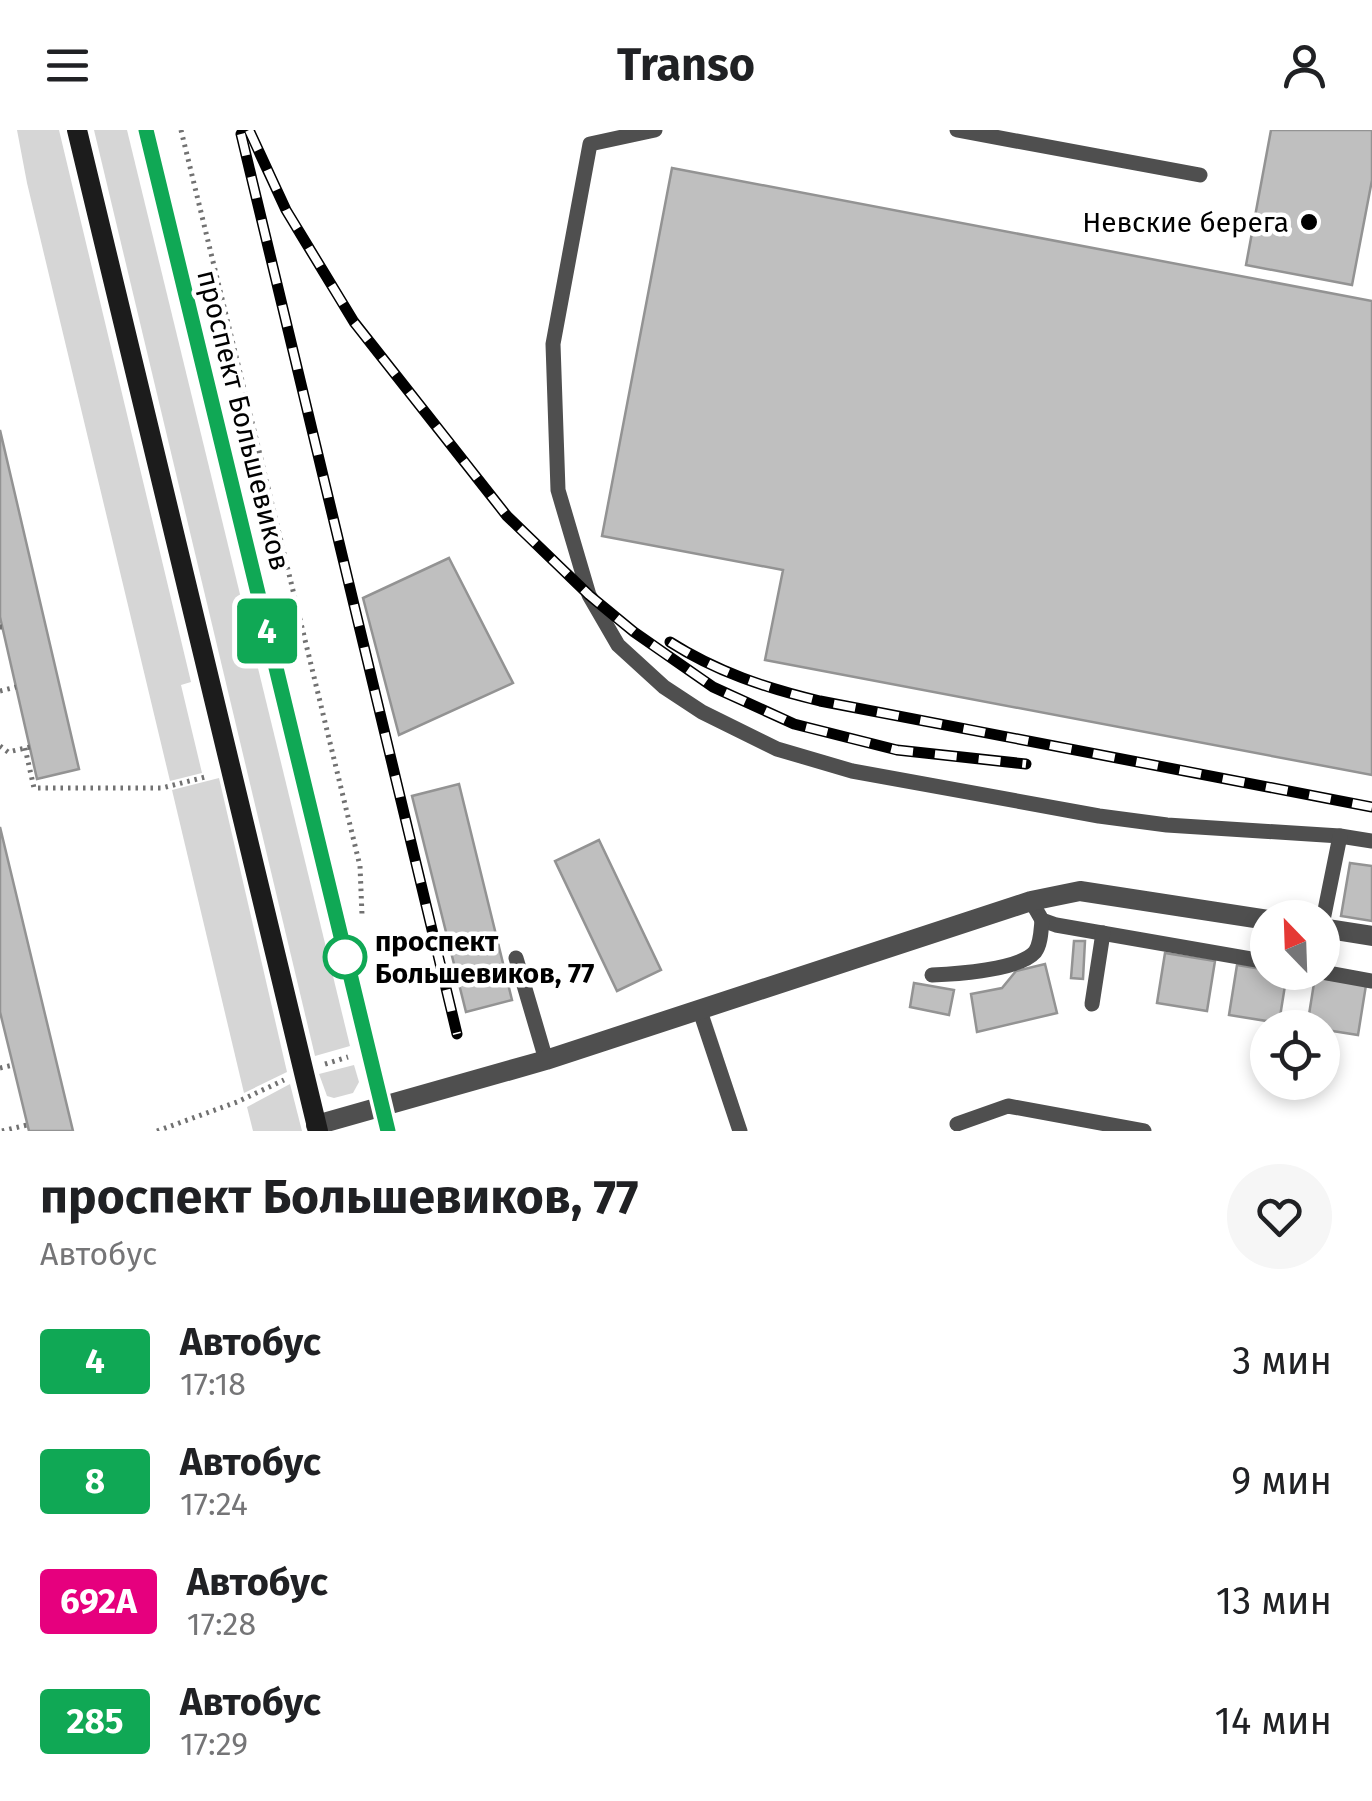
<!DOCTYPE html>
<html lang="ru">
<head>
<meta charset="utf-8">
<style>
	:root { --surface:#fff; --page:#f6f6f6; --text:#202124; --muted:#757577 }
	body { margin:0; font-family:"Fira Sans",sans-serif; background:var(--page); color:var(--text); height:100vh; display:flex; flex-direction:column; font-size:38px; white-space:nowrap }
	* { box-sizing:border-box; margin:0 }
	p { font-size:32px; color:var(--muted) }
	.icon { flex:none; width:55px; height:55px; fill:none; stroke:currentColor; stroke-width:2; stroke-linecap:round; stroke-linejoin:round }
	.map { position:relative; height:1001px; overflow:hidden }
	.sheet { display:flex; flex-direction:column; background:var(--surface); flex:1 }
	.sheet>* { flex:none }
	.badge { padding:0 20px; border-radius:8px; font-size:35px; line-height:65px }
	.needle { width:65px; rotate:337deg }
	.fabs { position:absolute; left:1250px; top:770px; display:grid; gap:20px }
	.fabs a { display:grid; place-items:center; width:90px; height:90px; border-radius:50%; background:var(--surface); box-shadow:0 5px 15px #0003; font-size:50px }
	.map>.badge { position:absolute; translate:-50% -50%; box-shadow:0 0 0 5px #fff }
	.round { display:grid; place-items:center; flex:none; width:105px; height:105px; border-radius:52px; background:var(--page) }
	.head { display:flex; align-items:center; justify-content:space-between; height:170px; padding:0 40px }
	h1 { font-size:48px; font-weight:700; line-height:75px }
	ul { padding:0; list-style:none }
	li { display:flex; align-items:center; gap:30px; height:120px; padding:0 40px }
	li div { flex:1 }
	li b { display:block; font-size:38px }
	li em { font-style:normal }
	li .badge { min-width:110px; font-weight:700; text-align:center }
	header { display:flex; justify-content:space-between; align-items:center; height:130px; padding:0 40px; background:var(--surface); font-size:45px; font-weight:700 }
	.map>svg:first-child { display:block }
	.green { fill:#d6d6d6 }
	.building { fill:#bfbfbf; stroke:#939393; stroke-width:2.5 }
	.lines { fill:none; stroke-linecap:round; stroke-linejoin:round }
	.path { stroke:#717171; stroke-width:5; stroke-dasharray:2.5 5; stroke-linecap:butt }
	.service { stroke:#4f4f4f; stroke-width:15 }
	.minor { stroke:#4f4f4f; stroke-width:20 }
	.secondary { stroke:#1c1c1c; stroke-width:20 }
	.rail-casing { stroke:#000; stroke-width:11 }
	.rail { stroke:#fff; stroke-width:8; stroke-dasharray:22; stroke-linecap:butt }
	.line-casing { stroke:#fff; stroke-width:22 }
	.line { stroke:#10a855; stroke-width:15 }
	.poi-dot { fill:#000; stroke:#fff; stroke-width:4 }
	.stop-dot { fill:#fff; stroke:#10a855; stroke-width:5 }
	.labels { text-anchor:middle; stroke-width:9; stroke-linejoin:round; paint-order:stroke }
	.poi-label { font-size:28px; fill:#000; stroke:#fff; text-anchor:end }
	.street-label { font-size:28px; fill:#000; stroke:#fff }
	.stop-label { font-size:28px; font-weight:bold; fill:#000; stroke:#fff; text-anchor:start }
</style>
</head>
<body>
<header><svg class="icon" aria-label="menu" viewBox="0 0 24 24"><path d="M4 6h16M4 12h16M4 18h16"/></svg>Transo<svg class="icon" aria-label="person" viewBox="0 0 24 24"><circle cx="12" cy="8" r="4"/><path d="M4 21q1-7 8-7t8 7"/></svg></header>
<div class="map">
<svg width="1372" height="1001" viewBox="0 0 1372 1001">
	<rect width="100%" height="100%" fill="#fff"/>
	<g class="green">
		<path d="M17,0h42l132,552 -10,3 21,88 -32,8 -143,-598z"/>
		<path d="M94,0h33l223,916 -35,10z"/>
		<path d="M219,648l68,294 -43,21 -72,-303z"/>
		<path d="M354,935l5,17 -6,11 -19,5 -7,-2 -8,-22z"/>
		<path d="M290,954l12,47h-49l-6,-24z"/>
	</g>
	<g class="building">
		<path d="M1271,0h101v50l-20,105 -106,-20z"/>
		<path d="M672,38l700,133v474l-607,-115 18,-90 -181,-34z"/>
		<path d="M0,300l79,339 -42,10 -37,-162z"/>
		<path d="M449,428l64,125 -114,52 -36,-137z"/>
		<path d="M459,654l53,216 -46,12 -54,-216z"/>
		<path d="M0,697l73,304h-44l-16,-66 -13,-53z"/>
		<path d="M599,710l62,130 -44,21 -62,-130z"/>
		<path d="M1350,733l22,3v55l-31,-5z"/>
		<path d="M1074,811h11l-2,38 -12,-1z"/>
		<path d="M1165,823l50,8 -8,50 -50,-8z"/>
		<path d="M1045,834l12,49 -80,19 -6,-38 31,-6 14,-17z"/>
		<path d="M1237,835l31,5v2l19,1 -8,50 -50,-8z"/>
		<path d="M1315,847l51,8 -8,50 -51,-8z"/>
		<path d="M914,853l40,7 -5,25 -39,-8z"/>
	</g>
	<g class="lines">
		<g class="path">
			<path d="M181,0l179,736 2,49"/>
			<path d="M0,497h2"/>
			<path d="M0,561l16,-4"/>
			<path d="M0,616l8,6 22,-5"/>
			<path d="M25,618l9,40h128l47,-12"/>
			<path d="M325,934l23,-7"/>
			<path d="M0,938l13,-3"/>
			<path d="M2,1001l25,-6"/>
			<path d="M157,1001l80,-29 47,-22"/>
		</g>
		<g class="service">
			<path d="M655,0l-65,14 -37,200 5,146 31,105 29,50 46,42 38,25 75,37 75,22 247,45 68,9 173,11 32,5"/>
			<path d="M957,0l243,45"/>
			<path d="M1031,771l11,19 14,5 212,37"/>
			<path d="M1322,795l18,-89"/>
			<path d="M516,828l30,102"/>
			<path d="M1322,842l50,9"/>
			<path d="M932,845c23,-1 87,-5 103,-23 6,-8 6,-22 7,-32"/>
			<path d="M1092,874l11,-71"/>
			<path d="M699,878l41,123"/>
			<path d="M957,994l51,-18 136,25"/>
		</g>
		<g class="minor">
			<path d="M1322,798l50,8"/>
			<path d="M316,995l230,-65 485,-159 49,-10 188,29"/>
		</g>
		<g class="secondary">
			<path d="M77,0l241,1001"/>
			<path d="M146,0l242,1001"/>
		</g>
		<defs>
			<g id="rail">
				<path d="M249,0l37,80 68,112 153,194 82,79 45,37 79,55 81,37 103,26 129,14"/>
				<path d="M241,4l216,900"/>
				<path d="M670,512c47,30 96,46 150,59l552,106"/>
			</g>
		</defs>
		<use href="#rail" class="rail-casing"/>
		<use href="#rail" class="rail"/>
	</g>
	<g class="lines">
		<defs>
			<path id="line" d="M146,0l242,1001"/>
		</defs>
		<use href="#line" class="line-casing"/>
		<use href="#line" class="line"/>
	</g>
	<circle class="poi-dot" cx="1309" cy="92" r="10"/>
	<circle class="stop-dot" cx="345" cy="827" r="20"/>
	<g class="labels">
		<g class="poi-label">
			<text x="1289" y="102">Невские берега</text>
		</g>
		<g class="street-label">
			<text transform="translate(244 290) rotate(76)" y="10">проспект Большевиков</text>
		</g>
		<g class="stop-label">
			<text x="375" y="821">проспект<tspan x="375" dy="32">Большевиков, 77</tspan></text>
		</g>
	</g>
</svg>
<div class="fabs">
<a><svg class="needle" viewBox="-14 -14 28 28"><path d="M0-13l5 13h-10z" fill="#e53935"/><path d="M0 13l5-13h-10z" fill="#757577"/></svg></a>
<a><svg class="icon" aria-label="locate" viewBox="0 0 24 24"><circle cx="12" cy="12" r="6"/><path d="M12 2v4M12 18v4M2 12h4M18 12h4"/></svg></a>
</div>
<b class="badge" style="left:267px;top:501px;background:#10a855;color:#fff">4</b>
</div>
<section class="sheet">
<div class="head"><div><h1>проспект Большевиков, 77</h1><p>Автобус</p></div><a class="round"><svg class="icon" aria-label="heart" viewBox="0 0 24 24"><path d="M12 20l-8-8c-3-5 5-10 8-4 3-6 11-1 8 4z"/></svg></a></div>
<ul>
<li><span class="badge" style="background:#10a855;color:#fff">4</span><div><b>Автобус</b><p>17:18</p></div><em>3 мин</em></li>
<li><span class="badge" style="background:#10a855;color:#fff">8</span><div><b>Автобус</b><p>17:24</p></div><em>9 мин</em></li>
<li><span class="badge" style="background:#e6007e;color:#fff">692А</span><div><b>Автобус</b><p>17:28</p></div><em>13 мин</em></li>
<li><span class="badge" style="background:#10a855;color:#fff">285</span><div><b>Автобус</b><p>17:29</p></div><em>14 мин</em></li>
</ul>
</section>
</body>
</html>
